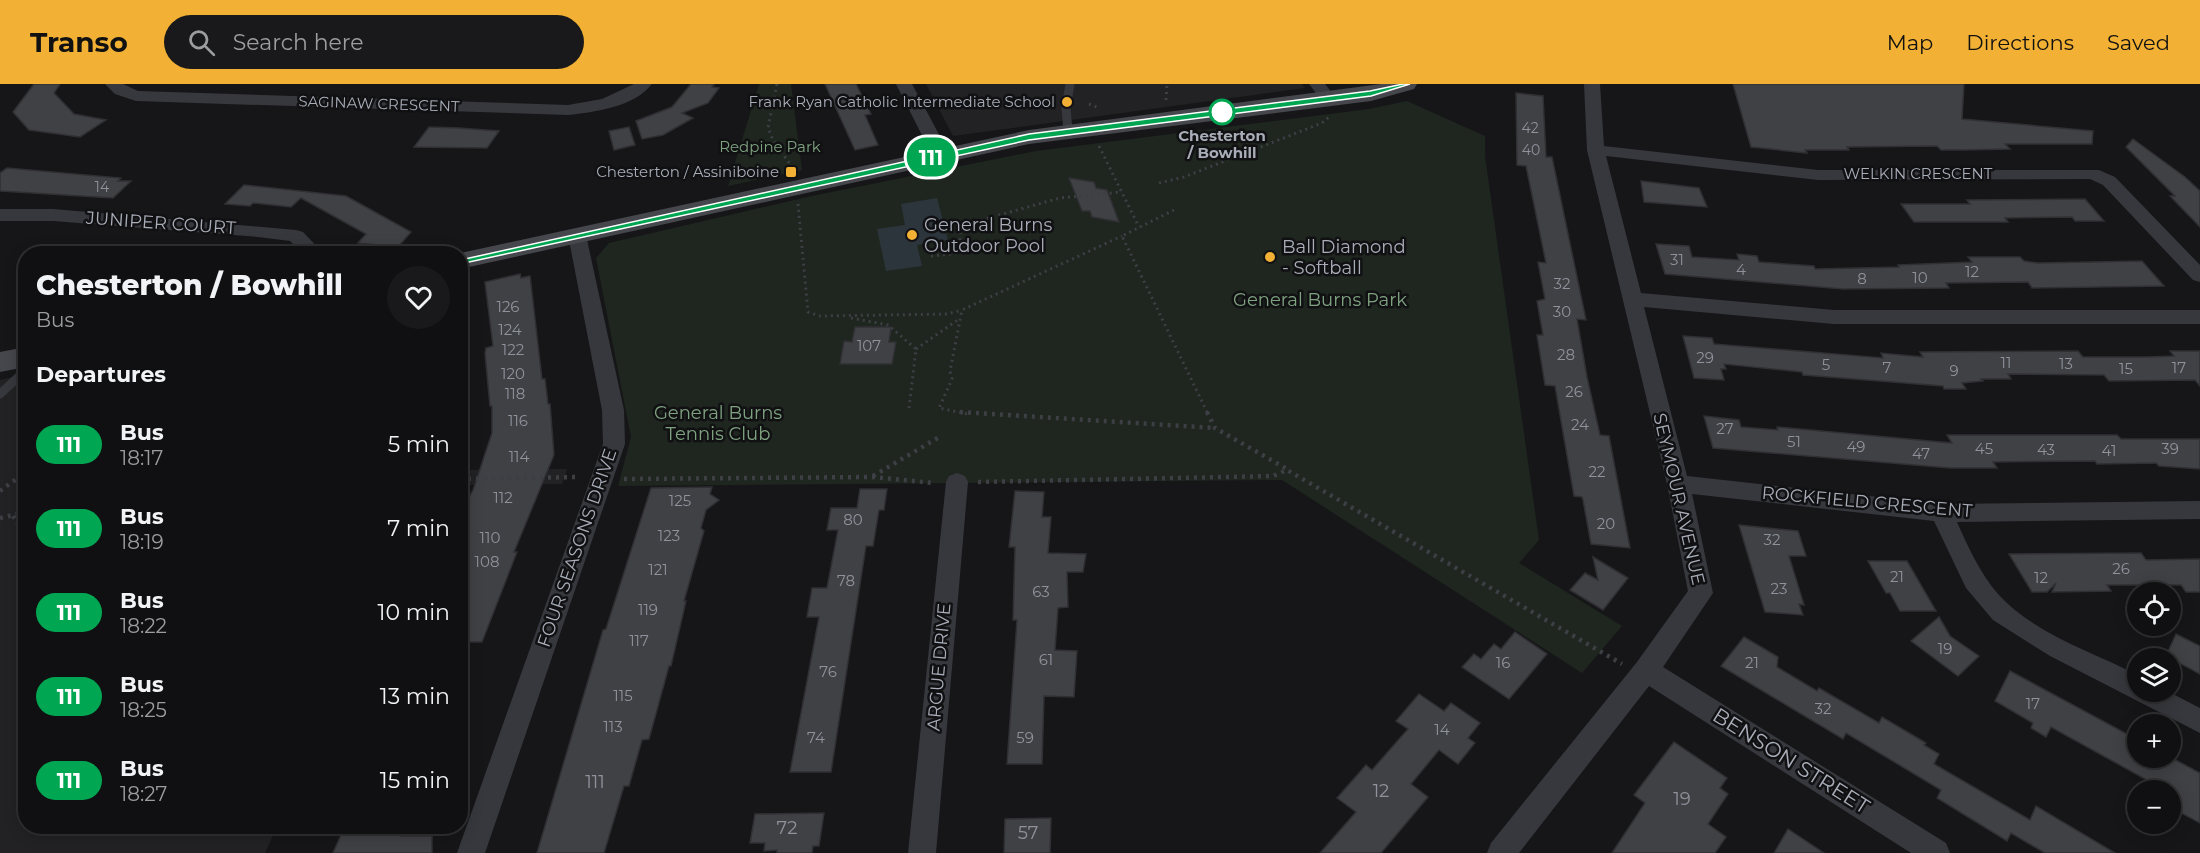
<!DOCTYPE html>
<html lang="en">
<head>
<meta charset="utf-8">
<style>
	:root { --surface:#101012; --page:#19191b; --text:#f1f3f6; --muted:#9c9d9f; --line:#303032; --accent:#f2b134 }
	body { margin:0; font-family:Montserrat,sans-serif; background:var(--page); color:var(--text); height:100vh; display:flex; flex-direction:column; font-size:22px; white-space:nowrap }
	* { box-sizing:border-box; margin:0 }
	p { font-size:20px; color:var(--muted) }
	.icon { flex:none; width:33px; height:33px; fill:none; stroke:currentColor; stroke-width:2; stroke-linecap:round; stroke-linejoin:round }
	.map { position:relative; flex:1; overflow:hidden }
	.drawer { position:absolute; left:18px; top:162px; width:450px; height:588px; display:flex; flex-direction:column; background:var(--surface); border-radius:24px; box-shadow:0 3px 15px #0003,0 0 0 2px var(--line) }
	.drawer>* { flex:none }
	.badge { padding:0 12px; border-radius:20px; font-size:21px; line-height:39px }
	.tools { position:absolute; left:2127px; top:498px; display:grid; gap:12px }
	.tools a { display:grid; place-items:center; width:54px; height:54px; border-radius:50%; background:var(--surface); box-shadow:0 3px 15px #0003,0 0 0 2px var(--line); font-size:30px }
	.map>.badge { position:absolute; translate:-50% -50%; box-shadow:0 0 0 3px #fff }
	h2 { padding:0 18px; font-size:22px; line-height:54px }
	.round { display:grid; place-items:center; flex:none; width:63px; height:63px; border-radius:32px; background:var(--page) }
	.overview { display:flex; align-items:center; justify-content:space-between; height:102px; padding:0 18px }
	h1 { font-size:28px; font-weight:800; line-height:45px }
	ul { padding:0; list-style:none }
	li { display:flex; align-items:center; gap:18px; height:84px; padding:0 18px }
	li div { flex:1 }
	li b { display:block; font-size:22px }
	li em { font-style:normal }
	li .badge { min-width:66px; font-weight:700; text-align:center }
	header { display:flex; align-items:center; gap:36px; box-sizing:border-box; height:84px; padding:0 30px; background:var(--accent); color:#111 }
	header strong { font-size:28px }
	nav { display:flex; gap:33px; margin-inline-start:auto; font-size:21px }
	.search { width:420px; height:54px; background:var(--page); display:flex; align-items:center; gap:15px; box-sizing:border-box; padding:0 21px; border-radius:33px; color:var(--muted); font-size:22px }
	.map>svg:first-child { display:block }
	.built { fill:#222225 }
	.green { fill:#1e261f }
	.water { fill:#2c353c }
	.building { fill:#404145; stroke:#303034; stroke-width:1.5 }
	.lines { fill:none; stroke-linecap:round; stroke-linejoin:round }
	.path-far1 { stroke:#3d3f44; stroke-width:3; stroke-dasharray:2 4; stroke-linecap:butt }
	.path { stroke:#3d3f44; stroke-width:4.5; stroke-dasharray:3 5; stroke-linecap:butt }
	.lane { stroke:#37383d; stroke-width:9 }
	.street { fill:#37383d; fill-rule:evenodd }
	.secondary { fill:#45474d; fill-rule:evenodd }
	.line { fill:#00a651; stroke:#fff; stroke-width:1.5 }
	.poi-dot { fill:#f2b134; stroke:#111113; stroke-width:2 }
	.stop-dot { fill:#fff; stroke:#00a651; stroke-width:3 }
	.labels { text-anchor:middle; stroke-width:5; stroke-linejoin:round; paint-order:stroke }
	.far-number-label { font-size:14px; fill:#8e929b }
	.far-poi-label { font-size:15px; fill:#a8adb8; stroke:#111113; text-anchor:end }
	.far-street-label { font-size:15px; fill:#a8adb8; stroke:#111113 }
	.far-stop-label { font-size:15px; font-weight:bold; fill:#a8adb8; stroke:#111113 }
	.far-park-label { font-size:15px; fill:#7fa381; stroke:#111113 }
	.number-label { font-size:15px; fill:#8e929b }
	.street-label { font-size:18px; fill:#a8adb8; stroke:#111113 }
	.poi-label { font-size:18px; fill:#a8adb8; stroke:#111113; text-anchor:start }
	.park-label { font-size:18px; fill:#7fa381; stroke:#111113 }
	.near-number-label { font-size:18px; fill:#8e929b }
	.near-street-label { font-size:21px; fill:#a8adb8; stroke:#111113 }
</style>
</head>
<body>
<header>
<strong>Transo</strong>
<div class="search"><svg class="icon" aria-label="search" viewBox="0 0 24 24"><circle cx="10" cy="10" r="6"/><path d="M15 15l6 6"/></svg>Search here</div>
<nav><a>Map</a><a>Directions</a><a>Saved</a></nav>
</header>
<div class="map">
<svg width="2200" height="769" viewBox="0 0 2200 769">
	<rect width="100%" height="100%" fill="#161618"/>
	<g class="built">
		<path d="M926,0h376l3,4 -352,48z"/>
		<path d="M25,290l1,452 251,1 -12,26h-265v-473z"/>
		<path d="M567,385l-5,15 -101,1 -1,-15z"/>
	</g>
	<g class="green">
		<path d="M759,0h32l11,86 -74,16z"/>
		<path d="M1407,17l78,35v20l54,384 -20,23 103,63 -40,47 -300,-193 -664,6 13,-49 -35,-179 13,-15 203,-47 224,-45 333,-42z"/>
	</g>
	<path class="water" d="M937,114l11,42 -31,5 5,21 -36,5 -9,-42 28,-4 -4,-21z"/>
	<g class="building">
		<path d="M34,0h26l-6,9 20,21 32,6 -26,17 -51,-7 -16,-18z"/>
		<path d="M691,0h23l-2,3 7,1 -11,15 -26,10 11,5 -30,17 -21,4 -6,-18 36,-14z"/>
		<path d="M825,0h31l15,30 -6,1 13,30 -23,5z"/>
		<path d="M1733,0h231l-2,35 131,12 -1,13h-87l5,5 -46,1h-23l-4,-4 -90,1 2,3h-44l2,3 -56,-6z"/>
		<path d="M1516,9l27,3 3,61h6l34,163 -9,-1 10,58 13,58 9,1 21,112 -39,-4 -8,-44 -1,-3 -8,-1 -19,-110 -10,-1 -8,-50h6l-6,-34 8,-2 -7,-37 8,1 -20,-97 -9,-1z"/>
		<path d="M429,43l30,1 40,3 -12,17 -73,-1z"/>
		<path d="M629,43l6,18 -21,5 -5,-19z"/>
		<path d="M2133,55l52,38 15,14v36l-30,-31h5l-49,-49z"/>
		<path d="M7,84l114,10 -3,3h13l-18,17 -113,-7v-18z"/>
		<path d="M1069,94l25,4 2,6 11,2 12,32 -27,-5 -2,-6h-8z"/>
		<path d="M1641,97l58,7 8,19 -63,-5z"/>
		<path d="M244,101l102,11 65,36 -13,15 -40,-4 8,-9 -65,-36 -10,9 -38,-4 -3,3 -25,-2z"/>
		<path d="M2085,115l19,22h-29l-3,-4 -67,1 3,4h-94l-13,-18h69l-3,-4z"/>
		<path d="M1656,160l33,2 3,11 47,3 -2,-6 20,2 2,6 55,4 1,3 84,-2 -1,-2 74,-3 -4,-5h52l4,4 14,2 104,-2 22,25 -132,2 -4,-6 -82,1 3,5 -106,1 -178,-15z"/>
		<path d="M520,190l1,4 9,-2 12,103h3l3,25h2l4,51 -40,97h3l-35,90h-22v-129l13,-23 19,-57v-27h-2l-5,-53 1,-5 7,-2 -8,-64z"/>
		<path d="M855,243h36l-2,15h7l-4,22h-52l4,-23 8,1z"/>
		<path d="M1683,252l29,2 2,6 169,14 -2,-5 42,4 -3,-5 158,-1 5,6h65l26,-1 -4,-5h30v35l-5,-6 -86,1 -5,-6 -96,-1 3,5h-30l2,2 -21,2 4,6h-22l-1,-3 -140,-11 -1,-3 -78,-8 2,5h-5l3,11 -30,-2z"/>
		<path d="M1704,332l35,4 2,7 37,3 -1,-3 175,16 -5,-8h170l4,4h79v30l-41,-3 -3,-3 -59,1 -2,-3 -102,1 4,6h-47l-237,-20z"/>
		<path d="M712,403l-2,7 9,6 -13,10 -5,18 3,3 -20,70h2l-15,65h-2l-20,73 -7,1 -13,46h-5l-20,67h-67l66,-223 3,-1 45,-141z"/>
		<path d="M860,405h27l-3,21h-5l-6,36h-7l-35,226h-41l29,-155h-12l5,-29h15l11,-58h-11l4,-22h26z"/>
		<path d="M1015,407l29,1 -2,25h9l-3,36 38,1 -3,18h-16l1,35 -10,1 -3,42 22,1 -3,46 -30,-1 -2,68h-35l10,-144h-4l2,-73h-6z"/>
		<path d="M1739,441l59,6 8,25h-17l15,49 -5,-1 4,11 -38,-3z"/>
		<path d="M2141,469l5,7 54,-1v33h-14l-5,-7h-74l4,6 -59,1 4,-9 -9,9h-15l-23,-38z"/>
		<path d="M1593,473l35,21 -25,32 -33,-20 15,-17 13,7z"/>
		<path d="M1868,477h39l29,50h-36l-10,-18h-4z"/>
		<path d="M1939,533l11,19 29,20 -21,20 -47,-35z"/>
		<path d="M1515,548l32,22 -38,45 -47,-32 12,-13 7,5 13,-15 7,5z"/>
		<path d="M2176,550l24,12v28l-34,-18z"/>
		<path d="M1744,553l34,20 -1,10 40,24 2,-3 60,35 3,-6 44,26 -2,2 15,9 -5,10 96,56 6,-14 79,47h-70l-34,-20 -4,8 -70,-43 4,-8 -95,-57 -3,6 -122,-73z"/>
		<path d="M2010,587l128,69v18h34l28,15v50l-30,-16v-17h-5l-114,-63 -5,10 -15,-9 2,-5 -38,-22z"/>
		<path d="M1419,610l25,17 7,-8 29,20 -12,15 7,5 -17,21 -19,-14 -28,34 17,13 -47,56h-61l36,-41 -19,-14 29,-33 6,5 36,-41 -12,-8z"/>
		<path d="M1674,658l53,36 -7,10 8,6 -20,30 18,13 -11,16h-103l33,-50 -11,-8z"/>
		<path d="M824,729l-5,33h-6l-1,7h-35v-3l-13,1 1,-8h-15l5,-29z"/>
		<path d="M1051,734l-1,35h-46l1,-34z"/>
		<path d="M345,742h59l-3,10h31v17h-99z"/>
		<path d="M1788,745l36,24h-50z"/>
	</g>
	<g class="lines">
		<g class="path-far1">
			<path d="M777,0l-9,44 5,12 21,30"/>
			<path d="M1166,16l1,-16"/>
			<path d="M1089,20l10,4"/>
			<path d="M1099,62l40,81"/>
			<path d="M1159,99l25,-6 138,-54 7,-6"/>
			<path d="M798,120l10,108 12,4 127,-2 15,-4"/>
			<path d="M1174,126l-52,26 86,178"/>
			<path d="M931,172l29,-3v-27l100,-28 62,-6"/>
			<path d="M851,234l37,7 28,24 -7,59"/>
			<path d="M916,265l43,-30"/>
			<path d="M967,330l-28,-6 13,-29 -2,-8 12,-61 160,-74"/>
		</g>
		<g class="path">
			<path d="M960,328l255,16"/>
			<path d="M1207,328l8,16 72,41"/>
			<path d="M873,392l68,-40"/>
			<path d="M460,395l119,-2"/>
			<path d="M624,395l248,-2 62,6"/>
			<path d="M978,398l295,-6 14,-6 335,194"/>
			<path d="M0,407l26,-19"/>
			<path d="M13,432l13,21"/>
			<path d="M0,434l26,-6"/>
		</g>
		<g class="lane">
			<path d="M1068,47l-2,-23 4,-24"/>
			<path d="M0,310l26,-24"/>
		</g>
		<g class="street">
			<path d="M105,0h18l15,7 430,14 34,-6 32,-15h18c-18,23 -57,28 -84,31l-432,-14 -21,-7z"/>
			<path d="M896,0h16l38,71 -3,4h-12l-3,-4z"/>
			<path d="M1309,0h16l12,15 -2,3h-12z"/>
			<path d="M1584,0h16l4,62 214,24h281l16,7 85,88v17l-7,-2 -90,-95 -13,-6 -272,1 -212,-24 35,137 193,17h366v14h-366l-190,-17 43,169 255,28 258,-3v18l-243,3c11,25 23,51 41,72 35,39 94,58 140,81v17h31l31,16v25l-150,-77 -57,-36 -27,-32 -32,-67 -242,-27 21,99 -50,74 283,176 4,10h-39l-262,-167 -130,167h-32l4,-10 146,-181 51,-71 -21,-107 -80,-334z"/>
			<path d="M0,125h53l243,21 7,2 21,22h-21l-13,-13 -32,-4 -205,-16h-53z"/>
			<path d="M577,145l9,6 38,175 1,34 -140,409h-28l146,-409 -1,-34 -34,-175z"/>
			<path d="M957,389l8,3 3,6 -32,371h-28l38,-371 3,-6z"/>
		</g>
		<g class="secondary">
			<path d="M1381,0h36l-3,5 -43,12 -342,43 -569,125v-15h-4l573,-124z"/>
			<path d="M26,263v20l-26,5v-20z"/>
		</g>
	</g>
	<path class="line" d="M1403,0h7l-39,12 -342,44 -569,124 -4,-3 573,-127 341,-43z"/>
	<g class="poi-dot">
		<circle cx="1067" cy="18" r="6"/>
		<rect x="785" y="82" width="12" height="12" rx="3"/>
		<circle cx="912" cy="151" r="6"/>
		<circle cx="1270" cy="173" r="6"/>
	</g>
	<circle class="stop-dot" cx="1222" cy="28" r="12"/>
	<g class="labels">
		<g class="far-number-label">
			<text x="1530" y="49">42</text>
			<text x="1531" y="71">40</text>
			<text x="102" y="108">14</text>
		</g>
		<g class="far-poi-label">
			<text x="1055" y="23">Frank Ryan Catholic Intermediate School</text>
			<text x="779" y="93">Chesterton / Assiniboine</text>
		</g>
		<g class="far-street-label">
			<text transform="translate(379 20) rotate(2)" y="5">SAGINAW CRESCENT</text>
			<text x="1918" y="95">WELKIN CRESCENT</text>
		</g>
		<g class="far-stop-label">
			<text x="1222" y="57">Chesterton<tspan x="1222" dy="17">/ Bowhill</tspan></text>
		</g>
		<g class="far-park-label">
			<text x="770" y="68">Redpine Park</text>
		</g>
		<g class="number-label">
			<text x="1677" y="181">31</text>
			<text x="1741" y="191">4</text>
			<text x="1972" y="193">12</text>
			<text x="1920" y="199">10</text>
			<text x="1862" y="200">8</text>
			<text x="1562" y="205">32</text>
			<text x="508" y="228">126</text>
			<text x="1562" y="233">30</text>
			<text x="510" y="251">124</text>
			<text x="869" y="267">107</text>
			<text x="513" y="271">122</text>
			<text x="1566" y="276">28</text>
			<text x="1705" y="279">29</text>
			<text x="2006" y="284">11</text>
			<text x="2066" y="285">13</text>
			<text x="1826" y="286">5</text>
			<text x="1887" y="289">7</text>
			<text x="2179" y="289">17</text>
			<text x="2126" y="290">15</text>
			<text x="1954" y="292">9</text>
			<text x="513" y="295">120</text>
			<text x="1574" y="313">26</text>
			<text x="515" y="315">118</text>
			<text x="518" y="342">116</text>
			<text x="1580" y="346">24</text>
			<text x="1725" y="350">27</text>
			<text x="1794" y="363">51</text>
			<text x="1856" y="368">49</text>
			<text x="1984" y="370">45</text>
			<text x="2170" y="370">39</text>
			<text x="2046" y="371">43</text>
			<text x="2109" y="372">41</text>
			<text x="1921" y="375">47</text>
			<text x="519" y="378">114</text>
			<text x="1597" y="393">22</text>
			<text x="503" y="419">112</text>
			<text x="680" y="422">125</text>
			<text x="853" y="441">80</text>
			<text x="1606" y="445">20</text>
			<text x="669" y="457">123</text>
			<text x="490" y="459">110</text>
			<text x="1772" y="461">32</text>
			<text x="487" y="483">108</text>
			<text x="2121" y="490">26</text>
			<text x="658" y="491">121</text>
			<text x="1897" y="498">21</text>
			<text x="2041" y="499">12</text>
			<text x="846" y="502">78</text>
			<text x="1779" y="510">23</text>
			<text x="1041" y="513">63</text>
			<text x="648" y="531">119</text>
			<text x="639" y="562">117</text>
			<text x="1945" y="570">19</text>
			<text x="1046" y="581">61</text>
			<text x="1503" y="584">16</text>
			<text x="1752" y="584">21</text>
			<text x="828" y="593">76</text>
			<text x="623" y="617">115</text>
			<text x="2033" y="625">17</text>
			<text x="1823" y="630">32</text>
			<text x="613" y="648">113</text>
			<text x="1442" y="651">14</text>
			<text x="816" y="659">74</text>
			<text x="1025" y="659">59</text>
		</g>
		<g class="street-label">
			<text transform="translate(161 139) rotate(4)" y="6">JUNIPER COURT</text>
			<text transform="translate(1679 415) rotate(77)" y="6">SEYMOUR AVENUE</text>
			<text transform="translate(1867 418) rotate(5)" y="6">ROCKFIELD CRESCENT</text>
			<text transform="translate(577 464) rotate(-71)" y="6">FOUR SEASONS DRIVE</text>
			<text transform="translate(939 583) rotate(-85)" y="6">ARGUE DRIVE</text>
		</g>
		<g class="poi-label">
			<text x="924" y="147">General Burns<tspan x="924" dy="21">Outdoor Pool</tspan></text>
			<text x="1282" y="169">Ball Diamond<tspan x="1282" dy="21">- Softball</tspan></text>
		</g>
		<g class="park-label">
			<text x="1320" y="222">General Burns Park</text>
			<text x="718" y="335">General Burns<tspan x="718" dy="21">Tennis Club</tspan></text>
		</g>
		<g class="near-number-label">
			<text x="595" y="704">111</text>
			<text x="1381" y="713">12</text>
			<text x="1682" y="721">19</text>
			<text x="787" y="750">72</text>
			<text x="1028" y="755">57</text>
		</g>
		<g class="near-street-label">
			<text transform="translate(1791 677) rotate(32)" y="7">BENSON STREET</text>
		</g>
	</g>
</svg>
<div class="tools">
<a><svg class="icon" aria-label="locate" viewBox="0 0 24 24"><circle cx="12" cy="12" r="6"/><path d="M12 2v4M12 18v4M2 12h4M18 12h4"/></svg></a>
<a><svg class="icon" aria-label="layers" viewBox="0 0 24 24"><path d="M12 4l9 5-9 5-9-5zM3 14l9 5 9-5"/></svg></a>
<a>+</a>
<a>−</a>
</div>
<b class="badge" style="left:931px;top:73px;background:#00a651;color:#fff">111</b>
<section class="drawer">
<div class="overview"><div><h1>Chesterton / Bowhill</h1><p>Bus</p></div><a class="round"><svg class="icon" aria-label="heart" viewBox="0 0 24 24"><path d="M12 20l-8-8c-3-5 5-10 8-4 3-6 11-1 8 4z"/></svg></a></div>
<h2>Departures</h2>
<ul>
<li><span class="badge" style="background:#00a651;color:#fff">111</span><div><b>Bus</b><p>18:17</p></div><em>5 min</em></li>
<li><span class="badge" style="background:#00a651;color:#fff">111</span><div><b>Bus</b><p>18:19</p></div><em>7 min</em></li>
<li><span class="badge" style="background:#00a651;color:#fff">111</span><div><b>Bus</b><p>18:22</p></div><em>10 min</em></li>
<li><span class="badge" style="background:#00a651;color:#fff">111</span><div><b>Bus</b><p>18:25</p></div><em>13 min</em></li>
<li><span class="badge" style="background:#00a651;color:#fff">111</span><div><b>Bus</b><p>18:27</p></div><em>15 min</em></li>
</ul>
</section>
</div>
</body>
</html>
